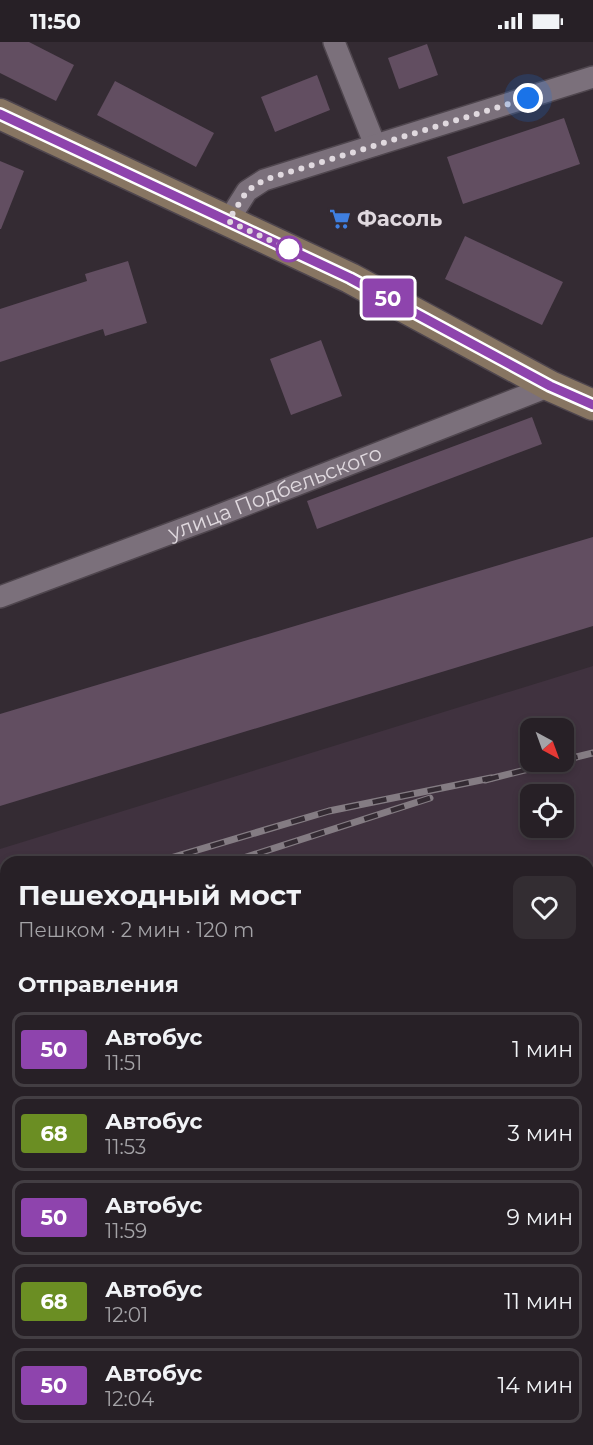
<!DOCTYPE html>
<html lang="ru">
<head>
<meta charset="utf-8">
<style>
	:root { --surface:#272026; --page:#332d32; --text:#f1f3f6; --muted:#a4a3a7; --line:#433e43 }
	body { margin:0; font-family:Montserrat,sans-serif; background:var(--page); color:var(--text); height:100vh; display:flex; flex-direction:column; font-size:22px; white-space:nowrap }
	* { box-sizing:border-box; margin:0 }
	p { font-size:20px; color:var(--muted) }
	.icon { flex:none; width:33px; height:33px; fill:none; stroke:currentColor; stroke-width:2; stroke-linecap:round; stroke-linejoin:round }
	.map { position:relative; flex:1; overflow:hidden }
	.details { position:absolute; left:0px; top:814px; width:594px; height:590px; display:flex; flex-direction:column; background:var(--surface); border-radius:18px 18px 0 0; box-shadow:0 3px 9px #0003,0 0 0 2px var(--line) }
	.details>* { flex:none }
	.badge { padding:0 12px; border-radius:4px; font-size:21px; line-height:39px }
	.needle { width:39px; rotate:139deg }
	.buttons { position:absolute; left:520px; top:676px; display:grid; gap:12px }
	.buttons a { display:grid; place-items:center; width:54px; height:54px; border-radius:12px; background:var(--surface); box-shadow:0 3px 9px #0003,0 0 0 2px var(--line); font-size:30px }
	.you { position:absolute; width:30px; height:30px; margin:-15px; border:4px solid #fff; border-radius:50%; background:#1a73e8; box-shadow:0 0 0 9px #1a73e833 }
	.map>.badge { position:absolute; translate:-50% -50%; box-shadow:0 0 0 3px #fff }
	h2 { padding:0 18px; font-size:22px; line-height:54px }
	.round { display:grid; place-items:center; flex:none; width:63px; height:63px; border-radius:12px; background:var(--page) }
	.summary { display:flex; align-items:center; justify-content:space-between; height:102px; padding:0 18px }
	h1 { font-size:28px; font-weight:700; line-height:45px }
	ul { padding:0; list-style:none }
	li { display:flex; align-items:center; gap:18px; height:75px; margin:0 12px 9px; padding:0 6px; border:3px solid var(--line); border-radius:12px }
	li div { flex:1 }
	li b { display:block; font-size:22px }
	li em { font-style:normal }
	li .badge { min-width:66px; font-weight:700; text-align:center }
	.status { display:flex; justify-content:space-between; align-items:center; height:42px; padding:0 30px; background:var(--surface); direction:ltr }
	.status svg { height:16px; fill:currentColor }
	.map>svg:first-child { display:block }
	.built { fill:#40323f; fill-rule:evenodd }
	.building { fill:#624e61 }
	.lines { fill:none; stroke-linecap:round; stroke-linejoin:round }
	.street-casing { stroke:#4f464e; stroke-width:24 }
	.secondary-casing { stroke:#4f464e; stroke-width:33 }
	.street { stroke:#7b707b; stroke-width:21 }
	.secondary { stroke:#877562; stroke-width:30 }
	.rail-casing { stroke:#847c83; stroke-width:7 }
	.rail { stroke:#342b33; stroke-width:4.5; stroke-dasharray:14; stroke-linecap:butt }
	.line-casing { stroke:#fff; stroke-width:14 }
	.line { stroke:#8e44ad; stroke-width:9 }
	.walk { stroke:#e0d9df; stroke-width:6; stroke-dasharray:0 10.8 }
	.stop-dot { fill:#fff; stroke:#8e44ad; stroke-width:3 }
	.labels { text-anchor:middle; stroke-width:4.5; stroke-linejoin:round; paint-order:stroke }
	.poi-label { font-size:21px; font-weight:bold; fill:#e0d9df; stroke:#342b33; text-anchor:start }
	.street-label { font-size:21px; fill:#e0d9df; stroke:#342b33 }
</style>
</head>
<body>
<div class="status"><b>11:50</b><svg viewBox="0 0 49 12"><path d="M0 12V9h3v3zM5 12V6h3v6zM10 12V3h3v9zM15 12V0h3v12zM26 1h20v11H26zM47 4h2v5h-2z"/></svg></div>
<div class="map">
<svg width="593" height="1403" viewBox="0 0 593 1403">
	<rect width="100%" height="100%" fill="#342b33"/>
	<path class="built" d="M593,624v779h-593v-596zM531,687h33v33h-33zM531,753h33v33h-33zM6,820h582v578h-582z"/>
	<g class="building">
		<path d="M0,0h29l45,23 -18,36 -56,-28z"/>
		<path d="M427,2l11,31 -39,14 -11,-31z"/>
		<path d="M317,33l13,35 -55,22 -14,-35z"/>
		<path d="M115,39l99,52 -18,34 -99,-52z"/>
		<path d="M564,76l16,46 -117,40 -16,-47z"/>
		<path d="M0,119l24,10 -23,58h-1z"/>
		<path d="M465,194l98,46 -21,43 -97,-46z"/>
		<path d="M128,219l19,62 -42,13 -2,-7 -103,33v-53l87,-28 -2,-7z"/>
		<path d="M321,298l21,56 -51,19 -21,-56z"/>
		<path d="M532,375l10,27 -225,85 -10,-28z"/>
		<path d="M593,495v89l-593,180v-92z"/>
	</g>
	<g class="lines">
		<defs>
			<g id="street">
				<path d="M334,0l41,103"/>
				<path d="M228,179l19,-30 17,-11 329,-103"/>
				<path id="s1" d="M0,555l209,-78 341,-133"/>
				<path d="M588,1054l5,2"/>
				<path d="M0,1118l6,-1"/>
			</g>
			<path id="secondary" d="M0,72l350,164 200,108 43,19"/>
		</defs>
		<use href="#street" class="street-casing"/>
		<use href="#secondary" class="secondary-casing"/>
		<use href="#street" class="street"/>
		<use href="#secondary" class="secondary"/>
		<defs>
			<g id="rail">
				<path d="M564,718l29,-7"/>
				<path d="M485,738l72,-18"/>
				<path d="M157,820l172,-51 162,-33"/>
				<path d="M231,820l199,-64"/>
				<path d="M588,846l5,-2"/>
				<path d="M0,867l6,-1"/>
				<path d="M588,872h5"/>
				<path d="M0,895l6,-2"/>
				<path d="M0,1003l6,-1"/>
				<path d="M0,1027l6,-2"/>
				<path d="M588,1251l5,-2"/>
				<path d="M0,1281l6,-3"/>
				<path d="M0,1306l6,-2"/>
				<path d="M233,1403l12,-5"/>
			</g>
		</defs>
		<use href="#rail" class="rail-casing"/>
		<use href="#rail" class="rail"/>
	</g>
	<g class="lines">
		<defs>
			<path id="line" d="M0,72l350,164 200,108 43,19"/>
		</defs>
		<use href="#line" class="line-casing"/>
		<use href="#line" class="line"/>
		<path class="walk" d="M289,207l-61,-28 19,-30 17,-11 264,-82"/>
	</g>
	<defs>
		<symbol id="supermarket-bare" viewBox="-9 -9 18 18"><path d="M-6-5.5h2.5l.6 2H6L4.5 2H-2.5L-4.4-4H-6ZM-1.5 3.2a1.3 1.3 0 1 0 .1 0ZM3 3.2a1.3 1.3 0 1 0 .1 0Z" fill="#3f7fe0" stroke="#342b33" stroke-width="2.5" paint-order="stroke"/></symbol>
	</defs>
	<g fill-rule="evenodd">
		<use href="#supermarket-bare" x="325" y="162" width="30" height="30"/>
	</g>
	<circle class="stop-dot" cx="289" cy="207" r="12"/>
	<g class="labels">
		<g class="poi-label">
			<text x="357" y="184">Фасоль</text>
		</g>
		<g class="street-label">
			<text dy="7" stroke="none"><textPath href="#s1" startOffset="294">улица Подбельского</textPath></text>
		</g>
	</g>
</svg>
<div class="buttons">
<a><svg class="needle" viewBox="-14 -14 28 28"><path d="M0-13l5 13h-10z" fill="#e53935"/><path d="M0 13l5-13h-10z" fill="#a4a3a7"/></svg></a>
<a><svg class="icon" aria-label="locate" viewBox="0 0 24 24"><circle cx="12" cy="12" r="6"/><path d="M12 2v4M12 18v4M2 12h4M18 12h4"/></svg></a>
</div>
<div class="you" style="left:528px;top:56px"></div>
<b class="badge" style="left:388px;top:256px;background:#8e44ad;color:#fff">50</b>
<section class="details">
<div class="summary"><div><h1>Пешеходный мост</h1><p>Пешком · 2 мин · 120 m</p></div><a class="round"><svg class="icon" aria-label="heart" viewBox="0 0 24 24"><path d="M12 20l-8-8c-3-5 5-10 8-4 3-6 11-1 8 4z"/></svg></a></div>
<h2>Отправления</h2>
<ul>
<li><span class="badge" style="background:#8e44ad;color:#fff">50</span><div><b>Автобус</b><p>11:51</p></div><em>1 мин</em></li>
<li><span class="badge" style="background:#6b8e23;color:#fff">68</span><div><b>Автобус</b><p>11:53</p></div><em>3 мин</em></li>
<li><span class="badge" style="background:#8e44ad;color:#fff">50</span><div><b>Автобус</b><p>11:59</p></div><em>9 мин</em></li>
<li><span class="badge" style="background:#6b8e23;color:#fff">68</span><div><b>Автобус</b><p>12:01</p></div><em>11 мин</em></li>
<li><span class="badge" style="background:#8e44ad;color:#fff">50</span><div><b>Автобус</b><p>12:04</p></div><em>14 мин</em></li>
</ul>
</section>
</div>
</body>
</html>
